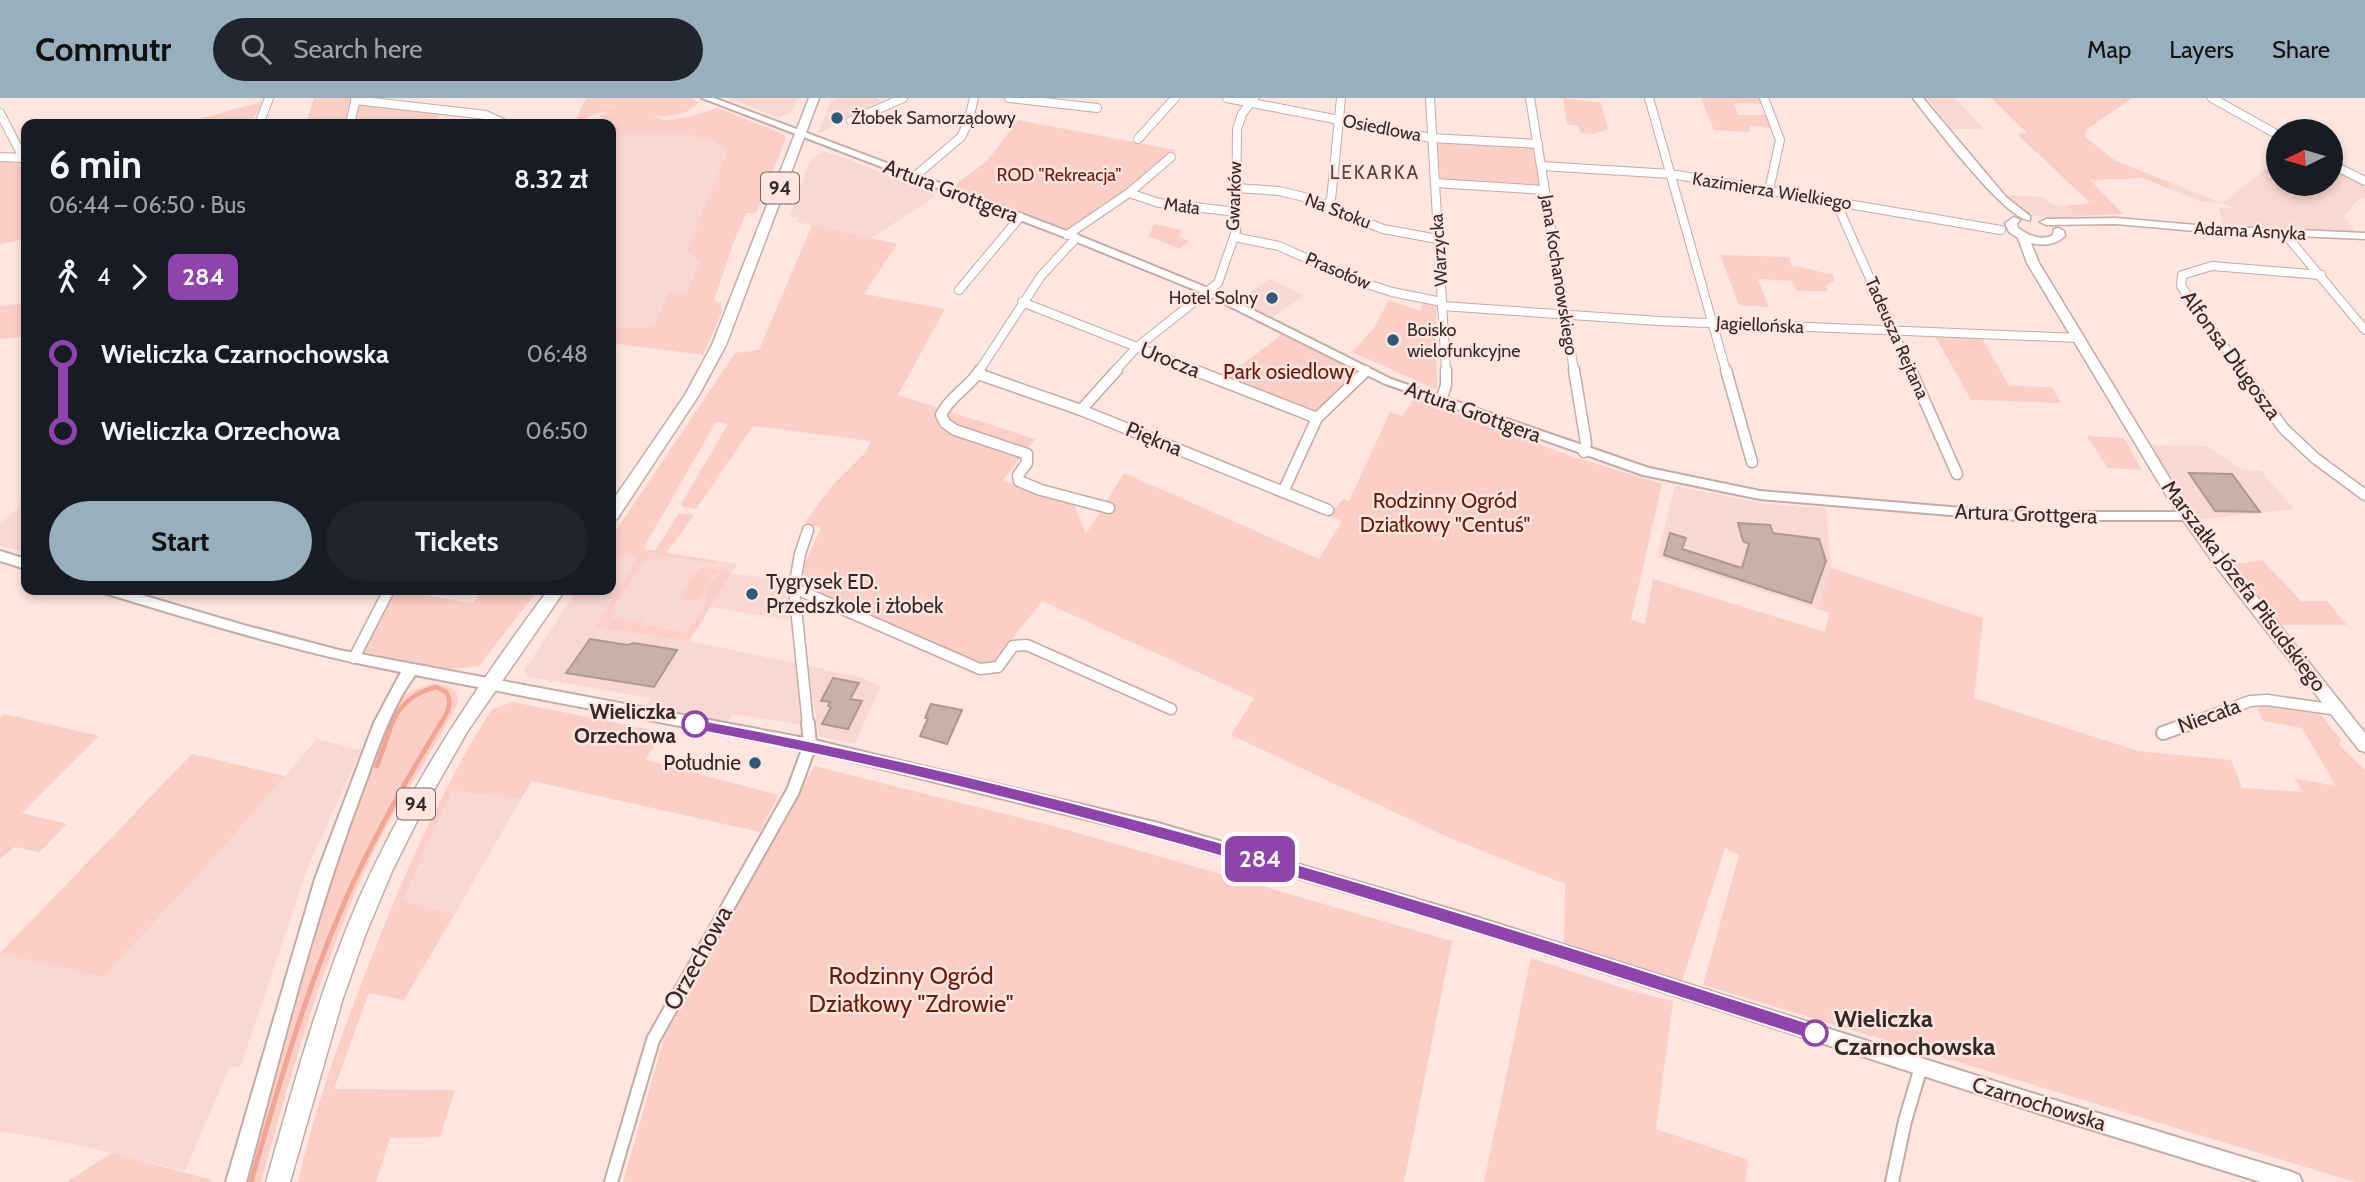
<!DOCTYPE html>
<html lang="en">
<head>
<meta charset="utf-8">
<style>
	:root { --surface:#171b24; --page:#20242c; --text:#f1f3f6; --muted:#9ea1a6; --accent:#98afbe }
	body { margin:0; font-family:Cabin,sans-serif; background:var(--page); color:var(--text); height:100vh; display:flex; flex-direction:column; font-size:26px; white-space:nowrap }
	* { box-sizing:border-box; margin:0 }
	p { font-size:23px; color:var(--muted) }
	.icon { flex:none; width:38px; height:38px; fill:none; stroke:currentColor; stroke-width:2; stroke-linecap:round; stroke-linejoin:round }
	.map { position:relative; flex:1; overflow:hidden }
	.side { position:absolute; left:21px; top:21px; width:595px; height:476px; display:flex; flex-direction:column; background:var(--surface); border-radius:14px; box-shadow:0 4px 10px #0003 }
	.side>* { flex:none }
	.badge { padding:0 14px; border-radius:10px; font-size:24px; line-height:46px }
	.needle { width:46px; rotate:265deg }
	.fabs { position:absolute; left:2266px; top:21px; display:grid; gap:14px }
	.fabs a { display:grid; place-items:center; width:77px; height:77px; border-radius:50%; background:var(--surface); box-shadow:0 4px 10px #0003; font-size:35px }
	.map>.badge { position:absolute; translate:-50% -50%; box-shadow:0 0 0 4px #fff }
	.legs { display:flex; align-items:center; gap:10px; height:77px; padding:0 28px; font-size:23px }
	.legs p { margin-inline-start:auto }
	.headline { display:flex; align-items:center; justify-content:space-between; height:119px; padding:0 28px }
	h1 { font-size:38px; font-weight:800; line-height:52px }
	.cta { display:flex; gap:14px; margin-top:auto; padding:14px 28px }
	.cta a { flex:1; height:80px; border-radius:42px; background:var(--accent); color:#111; font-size:28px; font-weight:800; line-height:80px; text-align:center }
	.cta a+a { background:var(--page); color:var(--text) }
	ul { padding:0 28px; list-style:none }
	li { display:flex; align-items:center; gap:24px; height:77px; font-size:26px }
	li i { display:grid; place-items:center; width:10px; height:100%; margin:0 9px; background:currentColor }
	li i::after { content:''; width:18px; height:18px; margin:-9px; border:5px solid; border-radius:50%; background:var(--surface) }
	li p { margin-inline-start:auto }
	li:first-child i { background:linear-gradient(#0000 50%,currentColor 0) }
	li:last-child i { background:linear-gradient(currentColor 50%,#0000 0) }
	header { display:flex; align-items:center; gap:42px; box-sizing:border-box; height:98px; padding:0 35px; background:var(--accent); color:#111 }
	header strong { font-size:33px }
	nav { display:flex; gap:38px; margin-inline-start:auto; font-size:24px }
	.search { width:490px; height:63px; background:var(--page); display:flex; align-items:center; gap:18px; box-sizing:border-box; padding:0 24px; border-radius:38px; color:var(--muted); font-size:26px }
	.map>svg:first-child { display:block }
	.built { fill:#f9d8d2 }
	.green { fill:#fbcfc5 }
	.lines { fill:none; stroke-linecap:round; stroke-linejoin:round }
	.stream-far1 { stroke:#f1a595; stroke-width:4.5 }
	.stream { stroke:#f1a595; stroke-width:5 }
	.building { fill:#c8b0ab; stroke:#af9893; stroke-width:2 }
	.minor-far2-casing { stroke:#c3aba6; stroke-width:10 }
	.minor-far1-casing { stroke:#c3aba6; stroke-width:13 }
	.minor-casing { stroke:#c3aba6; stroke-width:16 }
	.tertiary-casing { stroke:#c3aba6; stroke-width:4 }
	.secondary-casing { stroke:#c3aba6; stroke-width:3 }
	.primary-casing { stroke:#c3aba6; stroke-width:3 }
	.minor-far2 { stroke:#fff; stroke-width:8 }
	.minor-far1 { stroke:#fff; stroke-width:10 }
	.minor { stroke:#fff; stroke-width:12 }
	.tertiary { fill:#fff; fill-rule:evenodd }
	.secondary { fill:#fff; fill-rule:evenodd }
	.primary { fill:#fff; fill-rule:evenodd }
	.line-1 { fill:#8e44ad; stroke:#fff; stroke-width:2 }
	.poi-dot { fill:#2b5b79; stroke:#ffe6e0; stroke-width:2.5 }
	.stop-1-dot { fill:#fff; stroke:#8e44ad; stroke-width:3.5 }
	.labels { text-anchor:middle; stroke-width:5; stroke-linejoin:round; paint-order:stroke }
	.far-poi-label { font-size:18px; fill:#332a28; stroke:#ffe6e0; text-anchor:start }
	.far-street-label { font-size:18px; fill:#332a28; stroke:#ffe6e0 }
	.far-park-label { font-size:18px; fill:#701909; stroke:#ffe6e0 }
	.far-neighbourhood-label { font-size:19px; letter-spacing:2px; fill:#57433f; stroke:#ffe6e0 }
	.shield { fill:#ffe6e0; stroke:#70625f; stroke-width:2 }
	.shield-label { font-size:19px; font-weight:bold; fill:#332a28 }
	.street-label { font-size:21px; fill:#332a28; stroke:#ffe6e0 }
	.park-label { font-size:21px; fill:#701909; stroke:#ffe6e0 }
	.poi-label { font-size:21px; fill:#332a28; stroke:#ffe6e0; text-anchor:start }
	.stop-label { font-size:21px; font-weight:bold; fill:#332a28; stroke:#ffe6e0; text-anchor:end }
	.near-street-label { font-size:24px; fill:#332a28; stroke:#ffe6e0 }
	.near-park-label { font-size:24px; fill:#701909; stroke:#ffe6e0 }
	.near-stop-label { font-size:24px; font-weight:bold; fill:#332a28; stroke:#ffe6e0; text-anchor:start }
</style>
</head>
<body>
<header>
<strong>Commutr</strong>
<div class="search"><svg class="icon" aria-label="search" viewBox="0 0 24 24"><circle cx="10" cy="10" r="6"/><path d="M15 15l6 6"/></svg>Search here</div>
<nav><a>Map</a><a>Layers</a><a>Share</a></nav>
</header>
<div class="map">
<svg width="2365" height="1084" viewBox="0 0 2365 1084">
	<rect width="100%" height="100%" fill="#ffe6e0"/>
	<g class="built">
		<path d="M732,0h65l-5,14 -13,6 -49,-19z"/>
		<path d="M837,0h39l6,3 -64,33 13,-33z"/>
		<path d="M1927,0h27l30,31h-32z"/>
		<path d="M706,35l28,15 -20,101 -42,102 -61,-8v-209z"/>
		<path d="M823,53l24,8 90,36 -67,44 -73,-17 2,-5h-9l20,-57z"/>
		<path d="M2267,70l11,5v11h53v-16l34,16v14l-7,2 -14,16 12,16 -133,-8 -4,-16h14l-11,-5 -20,-1 -35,-14 4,-5 51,20z"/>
		<path d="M2006,97l37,2 9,8 14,1 10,10 -26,3 -22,-5 -14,-8z"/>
		<path d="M1270,181l34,16 -31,22 -35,-17z"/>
		<path d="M2148,347l59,1 35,24 19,1 33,38 -98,11z"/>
		<path d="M1675,388l91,18 60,4 5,60 -13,41 -161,-52z"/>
		<path d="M26,392v62l-26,-6v-22l26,-23 -7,-2z"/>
		<path d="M643,451l94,15 -5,9 54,8 3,39 -79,-13 -21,34 106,22 8,62 -71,-11 -4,8 -82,-16 5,-8 -123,-21 -4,-6 53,-81h34v-37l26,4z"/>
		<path d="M808,568l53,11 19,10 -25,57 -36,-8z"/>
		<path d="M317,641l44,11 -54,119 -67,199 -10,-2 -45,105 -112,-27 -73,-13v-178l103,23 118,-126z"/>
		<path d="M452,693l69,8 -67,116 -51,-13z"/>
	</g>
	<g class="green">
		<path d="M314,0h38l-6,26h-40z"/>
		<path d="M586,0h106l7,5c-33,31 -81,-5 -112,15v6h-13z"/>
		<path d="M1563,0l38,5 7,26 -14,5 -13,-1 -3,-7 -11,-2z"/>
		<path d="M1701,0h58l3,6 -28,-1 4,12h29l5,13 -22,-2v6l-36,-2z"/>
		<path d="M1991,0h141l-46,32 -1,7 31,24 55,22 -4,5 -25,-10 -52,2 33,34 -47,2 -10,-10 24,-3 -73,-69 10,-1z"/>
		<path d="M264,3l-11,18 -17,5h-55z"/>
		<path d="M363,6l79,7 -8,13h-81l5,-19z"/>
		<path d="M617,10h15l32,12 22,-2 31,-10 67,26 2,5 -30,74h-10l-13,31 -19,57 7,2 1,9 -19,43 -92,-12v-15l43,-1 15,-35h18l13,-31 -14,-10 40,-96 -1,-7 -12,-8 -20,-1 2,-4h-84v-11h-12l1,-8z"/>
		<path d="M1018,22l157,30 -55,44 -53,35 -115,-42 36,-27z"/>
		<path d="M1437,43l97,5 7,39 -100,-3z"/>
		<path d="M0,62l19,4 7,13v62l-26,5z"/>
		<path d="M1154,126l28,6 -3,6 9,5 -9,8 -30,-13z"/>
		<path d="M812,127l85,19 -33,50 81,15 -47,86 137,44 -32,41 70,23 13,31 38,-61 195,86 23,-38 -15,-6 17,-16 5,2 41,-89 12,4 13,-18 153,57 94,29 -31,136 14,4 8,-45 172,53 4,-19 -11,-4 13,-41 152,50 -9,80 164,53 93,9 11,28 61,4 -9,-14 42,8 -34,-58 -39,-7 -6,-13 14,-3 50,10 20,25 -2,5 26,25v412h-10l-652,-197 36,-130 -14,-7 -43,133 -118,-38 1,-59 -122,-49 -212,-100 23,-37 -212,-97 -49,62 -15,3 -172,-79 -3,-20 18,-39 -17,-5 28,-37 33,-33 6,-12 -118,-15 -57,83 -13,-2 -2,-3 47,-80 -12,-2 -73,127 12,2 24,-38 15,2 -28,38 50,8 -2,2 -48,-7 -21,5 -32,46 -1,11 25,4 8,-6 -5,8 46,9 17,-23 4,-22 6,-9 12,-9 6,3 -42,68 -93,-14 41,-69 -26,-5v-15l124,-185 24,-3z"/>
		<path d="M1720,157l69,2 3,9c16,1 26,7 41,8l1,7 -9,5 3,5h-31l-5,-10 -34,-2 11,28 -30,-2z"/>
		<path d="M1389,202l31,11 3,-9 13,3 1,85 -85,-38 22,-24z"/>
		<path d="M26,205v33l-26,3v-33z"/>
		<path d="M1282,236l69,33 4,8 -32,34 -10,3 -88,-34z"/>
		<path d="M1935,238l47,2 27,48 43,1 9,16 -90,-3z"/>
		<path d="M2087,338l37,2 18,32 -34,-2z"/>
		<path d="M2262,462l39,41h26l20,24h-68l-49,-60z"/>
		<path d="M701,470l19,2 -10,8 -9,20 -16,4 -5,-8z"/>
		<path d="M392,492l80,13 14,-13h52l-59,76 -29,3 -89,-17z"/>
		<path d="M433,585l12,2 11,6 2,11c-26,53 -63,103 -88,157 -48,105 -79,213 -109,323h-14l91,-327 61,-154 12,-10z"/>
		<path d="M513,604l149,30 -16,28 132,35 -18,37 -228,-51 -11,18 -69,-8 -49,110 51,14 -50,85 -35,-7 -35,96 121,1 -15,47 -50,1 -14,44h-78c17,-75 43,-147 71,-218 34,-88 72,-175 123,-255z"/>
		<path d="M5,616l94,22 -77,77 45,11 -27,28 -26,-5 -14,12v-141z"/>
		<path d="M192,656l93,22 -64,74 -118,127 -103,-24z"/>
		<path d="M814,668l243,61 395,114 -48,241h-781l41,-144z"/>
		<path d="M1531,860l104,34 38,9 -17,128 92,31 -3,22h-261z"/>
		<path d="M112,1055l100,27 -4,2h-142z"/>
	</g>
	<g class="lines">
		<path class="stream-far1" d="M391,627c10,-22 23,-32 45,-38l10,5c8,12 0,22 -6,33"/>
		<g class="stream">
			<path d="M377,668l15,-43"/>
			<path d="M251,1084c26,-90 51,-180 88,-267 28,-67 64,-130 102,-192"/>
		</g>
	</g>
	<g class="building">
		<path d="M2189,375l43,1 28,38 -45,-1z"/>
		<path d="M1738,425l32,2 3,8 46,6 7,22 -15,42 -147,-48 6,-22 16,5 -4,11 60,19 7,-24 -6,-3z"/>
		<path d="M590,541l37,6 7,-2 43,7 -23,37 -88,-14z"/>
		<path d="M833,580l26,5 -9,16 12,2 -14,28 -26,-5 9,-17 -3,-1 2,-4 -9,-1z"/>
		<path d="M931,606l31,6 -15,34 -27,-8 8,-18h-3z"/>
	</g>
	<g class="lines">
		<defs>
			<g id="minor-far2">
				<path d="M1009,0l88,10"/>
				<path d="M1227,0l204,40 107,6"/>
				<path d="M1430,0l16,273"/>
				<path d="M1530,0l44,273"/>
				<path d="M1649,0l77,273"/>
				<path d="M1764,0l16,42 -11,50"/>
				<path d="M2212,0l66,37"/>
				<path d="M355,2l131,15 19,9"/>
				<path d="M0,15l26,50"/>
				<path d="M851,23l52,-23"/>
				<path d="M259,26l10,-26"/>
				<path d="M350,26l6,-26"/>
				<path d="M1138,41l37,-41"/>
				<path d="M0,59l23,1"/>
				<path d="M2331,66l34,17"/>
				<path d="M1542,68l129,8 330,56"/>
				<path d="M914,79l47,-40 7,-14 6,-25"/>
				<path d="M1435,85l110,7"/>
				<path d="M1237,90l42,3 25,6 79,32 55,10"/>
				<path d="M1129,95l30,10 78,9"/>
				<path d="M1836,104l75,169"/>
				<path d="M1326,107l5,-5 10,-102"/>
				<path d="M2285,136l80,96"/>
				<path d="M1067,137l62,-42 42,-36"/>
				<path d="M1234,139l45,9 73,33 40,13 50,10"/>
				<path d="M959,192l61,-73"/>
				<path d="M1022,204l176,69"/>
				<path d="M1442,208l217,15 420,17"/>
				<path d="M979,273l62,-95 35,-38"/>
				<path d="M1115,273l22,-24 81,-64 18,-52 1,-102 5,-15 12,-16"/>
				<path d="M2242,273l-61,-85 1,-11 30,-9 109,9"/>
			</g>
			<g id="minor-far1">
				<path d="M980,272c-10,17 -30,26 -39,45l4,8 10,7 72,24v9l-9,12 1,6 22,9 68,18"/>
				<path d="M1194,272l123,48"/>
				<path d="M1574,272l12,73 -2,9"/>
				<path d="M1726,272l26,92"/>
				<path d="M1911,272l46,104"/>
				<path d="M2241,272l43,59 31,29 50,37"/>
				<path d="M978,276l103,36 247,100"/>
				<path d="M1441,303l5,-16v-15"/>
				<path d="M1081,312l36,-40"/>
				<path d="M1283,394l34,-74 49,-47"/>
				<path d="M794,490l186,81 18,-2 15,-21 14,-1 144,64"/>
				<path d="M354,560l35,-68"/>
				<path d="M808,627l-14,-137 6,-34 8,-24"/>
				<path d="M2186,627l64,-24 17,-1 71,10"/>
			</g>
			<g id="minor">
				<path d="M2163,635l28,-10"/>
				<path d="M611,1084l42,-142 140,-249 17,-46 -2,-22"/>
				<path d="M1892,1084l13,-61 16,-54"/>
			</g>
			<g id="tertiary">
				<path d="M702,0h12l366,138 133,54 178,89 258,89 111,23 214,18 47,3h166l6,4 -6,4h-166l-47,-3 -214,-18 -117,-24 -260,-92 -178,-89 -133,-54z"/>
				<path d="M0,453l26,8v10l-26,-8z"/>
				<path d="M102,492h23l115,34 99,26 471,89 348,84 302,89 578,183 254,77 7,3 3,7h-41l-223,-69 -578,-187 -302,-89 -348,-86 -395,-76c-27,37 -40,83 -56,125 -47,125 -78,254 -113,382h-20l89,-303 59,-156 27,-51c-101,-19 -198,-49 -297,-79z"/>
			</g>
			<g id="secondary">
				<path d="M1913,0h10l83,99 24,19v4c-22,3 -101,-101 -117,-122z"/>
				<path d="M2014,119l6,3 -3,4 1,4c11,8 23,13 35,7l1,-6 4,-1 6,3 1,5c-9,9 -22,10 -34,7l8,20 142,234 41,56 143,180v19l-6,-2 -147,-189 -41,-58 -144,-240 -9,-25 -9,-6 -4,-9z"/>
				<path d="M2116,120l91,8 158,7v6l-158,-7 -91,-8 -70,1 -6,-3 6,-3z"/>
			</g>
			<g id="primary">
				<path d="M809,0h10l-93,247 -27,50 -82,124 -6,1v-17l74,-108 27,-50z"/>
				<path d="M548,492h17l-98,142 -46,81 -28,56 -27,64 -23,65 -53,184h-24c27,-95 53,-191 92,-281 50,-113 117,-213 190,-311z"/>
			</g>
		</defs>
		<use href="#minor-far2" class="minor-far2-casing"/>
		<use href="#minor-far1" class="minor-far1-casing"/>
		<use href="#minor" class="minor-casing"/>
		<use href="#tertiary" class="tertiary-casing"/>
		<use href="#secondary" class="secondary-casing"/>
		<use href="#primary" class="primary-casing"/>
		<use href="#minor-far2" class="minor-far2"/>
		<use href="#minor-far1" class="minor-far1"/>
		<use href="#minor" class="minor"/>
		<use href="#tertiary" class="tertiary"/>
		<use href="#secondary" class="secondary"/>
		<use href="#primary" class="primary"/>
	</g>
	<path class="line-1" d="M695,621c382,69 751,188 1120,306l6,2 2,6 -2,6 -6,2c-369,-119 -738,-240 -1120,-311l-7,-6z"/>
	<g class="poi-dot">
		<circle cx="837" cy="20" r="7"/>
		<circle cx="1272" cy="200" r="7"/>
		<circle cx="1393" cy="242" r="7"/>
		<circle cx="752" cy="496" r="7"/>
		<circle cx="755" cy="665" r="7"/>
	</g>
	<g class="stop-1-dot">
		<circle cx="695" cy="626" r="12"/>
		<circle cx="1815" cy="935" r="12"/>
	</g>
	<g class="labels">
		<g class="far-poi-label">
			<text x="851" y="26">Żłobek Samorządowy</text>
			<text x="1258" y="206" text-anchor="end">Hotel Solny</text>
			<text x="1407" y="238">Boisko<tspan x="1407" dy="21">wielofunkcyjne</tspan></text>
		</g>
		<g class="far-street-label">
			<text transform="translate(1382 30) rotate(11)" y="6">Osiedlowa</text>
			<text transform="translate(1772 93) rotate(9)" y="6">Kazimierza Wielkiego</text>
			<text transform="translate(1234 98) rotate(-88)" y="6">Gwarków</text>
			<text transform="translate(1182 108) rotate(8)" y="6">Mała</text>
			<text transform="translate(1338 113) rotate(21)" y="6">Na Stoku</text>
			<text transform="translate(2250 133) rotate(3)" y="6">Adama Asnyka</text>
			<text transform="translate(1439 152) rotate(-94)" y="6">Warzycka</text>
			<text transform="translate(1338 173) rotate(23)" y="6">Prasołów</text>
			<text transform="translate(1559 177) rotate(81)" y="6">Jana Kochanowskiego</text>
			<text transform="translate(1760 227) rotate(3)" y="6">Jagiellońska</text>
			<text transform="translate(1897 240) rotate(66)" y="6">Tadeusza Rejtana</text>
		</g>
		<g class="far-park-label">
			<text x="1059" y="83">ROD "Rekreacja"</text>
		</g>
		<g class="far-neighbourhood-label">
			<text x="1375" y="81">LEKARKA</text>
		</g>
		<g class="shield">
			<rect x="761" y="74.5" width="38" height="31" rx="5"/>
			<rect x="397" y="690.5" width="38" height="31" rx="5"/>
		</g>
		<g class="shield-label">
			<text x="780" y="97">94</text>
			<text x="416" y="713">94</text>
		</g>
		<g class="street-label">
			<text transform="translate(951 93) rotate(21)" y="7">Artura Grottgera</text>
			<text transform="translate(2231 257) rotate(54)" y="7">Alfonsa Długosza</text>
			<text transform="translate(1170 262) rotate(22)" y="7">Urocza</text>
			<text transform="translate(1473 314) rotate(20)" y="7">Artura Grottgera</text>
			<text transform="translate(1154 341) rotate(22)" y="7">Piękna</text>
			<text transform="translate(2026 416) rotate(2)" y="7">Artura Grottgera</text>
			<text transform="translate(2244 488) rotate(53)" y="7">Marszałka Józefa Piłsudskiego</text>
			<text transform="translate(2209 618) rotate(-20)" y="7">Niecała</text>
			<text transform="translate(2039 1006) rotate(17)" y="7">Czarnochowska</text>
		</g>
		<g class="park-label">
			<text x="1289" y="281">Park osiedlowy</text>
			<text x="1445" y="410">Rodzinny Ogród<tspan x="1445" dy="24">Działkowy "Centuś"</tspan></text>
		</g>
		<g class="poi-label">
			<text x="766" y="491">Tygrysek ED.<tspan x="766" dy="24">Przedszkole i żłobek</tspan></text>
			<text x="741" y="672" text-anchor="end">Południe</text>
		</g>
		<g class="stop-label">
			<text x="676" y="621">Wieliczka<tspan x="676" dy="24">Orzechowa</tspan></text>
		</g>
		<g class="near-street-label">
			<text transform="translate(698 860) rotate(-61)" y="8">Orzechowa</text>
		</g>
		<g class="near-park-label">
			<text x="911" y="886">Rodzinny Ogród<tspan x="911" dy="28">Działkowy "Zdrowie"</tspan></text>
		</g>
		<g class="near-stop-label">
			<text x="1834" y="929">Wieliczka<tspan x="1834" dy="28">Czarnochowska</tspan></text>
		</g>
	</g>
</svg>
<div class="fabs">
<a><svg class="needle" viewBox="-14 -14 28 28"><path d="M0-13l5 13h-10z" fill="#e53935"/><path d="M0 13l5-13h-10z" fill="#9ea1a6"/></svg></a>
</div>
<b class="badge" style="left:1260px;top:761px;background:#8e44ad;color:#fff">284</b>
<section class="side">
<div class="headline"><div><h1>6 min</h1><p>06:44 – 06:50 · Bus</p></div><b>8.32 zł</b></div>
<div class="legs"><svg class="icon" aria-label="walk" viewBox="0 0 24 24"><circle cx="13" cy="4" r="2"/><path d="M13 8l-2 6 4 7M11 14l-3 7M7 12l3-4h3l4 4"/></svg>4<svg class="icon" aria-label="forward" viewBox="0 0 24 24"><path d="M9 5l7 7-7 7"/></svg><b class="badge" style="background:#8e44ad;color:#fff">284</b></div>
<ul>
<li><i style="color:#8e44ad"></i><b>Wieliczka Czarnochowska</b><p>06:48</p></li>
<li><i style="color:#8e44ad"></i><b>Wieliczka Orzechowa</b><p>06:50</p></li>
</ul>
<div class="cta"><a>Start</a><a>Tickets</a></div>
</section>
</div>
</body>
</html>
